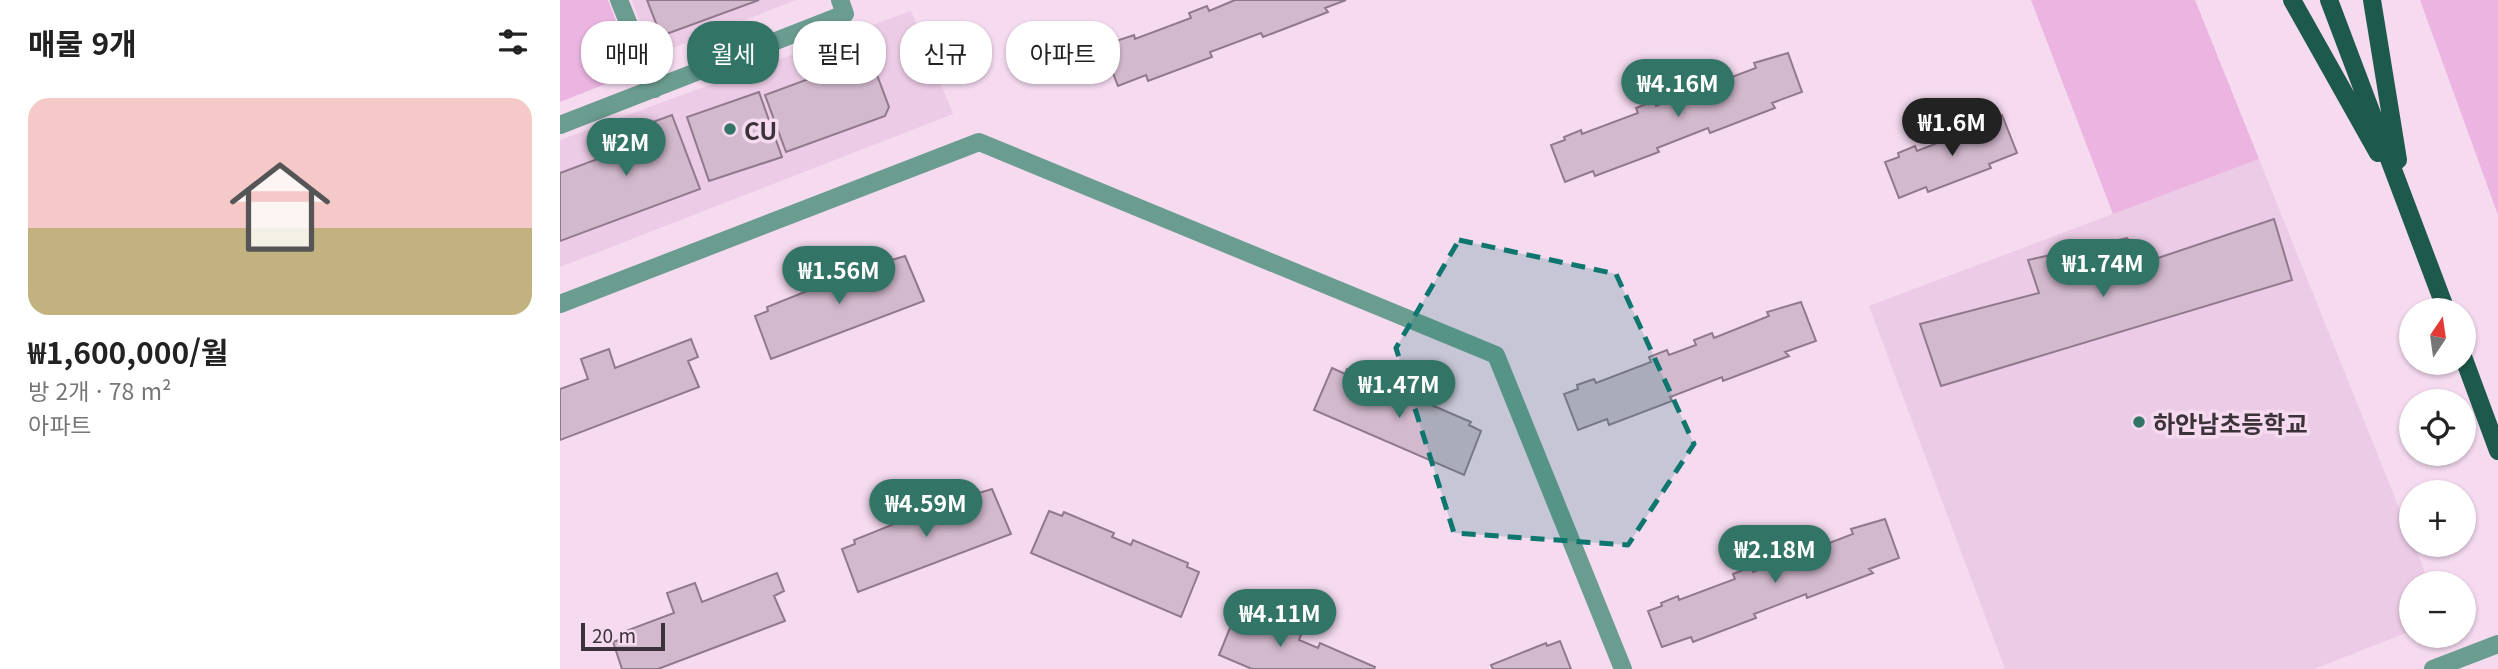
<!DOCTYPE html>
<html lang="ko">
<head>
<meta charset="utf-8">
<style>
	:root { --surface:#fff; --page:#f2f2f2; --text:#222; --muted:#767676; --accent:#327465 }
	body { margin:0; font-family:Georgia,"Noto Sans KR",serif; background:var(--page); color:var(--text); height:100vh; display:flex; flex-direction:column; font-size:26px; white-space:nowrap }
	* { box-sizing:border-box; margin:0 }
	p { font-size:23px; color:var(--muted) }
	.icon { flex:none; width:38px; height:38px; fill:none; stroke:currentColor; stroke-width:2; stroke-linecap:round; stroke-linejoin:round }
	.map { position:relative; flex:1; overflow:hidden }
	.drawer { display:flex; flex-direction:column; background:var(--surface); width:560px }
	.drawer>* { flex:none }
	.banner { position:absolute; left:21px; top:21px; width:665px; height:63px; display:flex; gap:14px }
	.needle { width:46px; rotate:13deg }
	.buttons { position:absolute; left:1839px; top:298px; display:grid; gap:14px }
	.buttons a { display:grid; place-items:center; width:77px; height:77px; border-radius:50%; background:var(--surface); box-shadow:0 2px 5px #0004; font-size:35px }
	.scale { position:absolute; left:21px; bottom:18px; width:84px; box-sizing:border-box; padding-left:7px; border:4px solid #3c323a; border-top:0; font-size:19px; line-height:24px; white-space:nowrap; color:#3c323a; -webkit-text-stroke:5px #f5daf0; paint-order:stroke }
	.price { position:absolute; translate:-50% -60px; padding:0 16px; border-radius:24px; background:var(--accent); color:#fff; font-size:23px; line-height:46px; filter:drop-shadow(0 2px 4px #0008) }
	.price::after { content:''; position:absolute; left:50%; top:42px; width:21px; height:16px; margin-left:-10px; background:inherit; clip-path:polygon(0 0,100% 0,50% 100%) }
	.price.selected { background:#222; color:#fff }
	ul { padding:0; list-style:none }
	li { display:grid; align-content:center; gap:14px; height:371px; padding:0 28px }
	li span { display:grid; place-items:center; height:217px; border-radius:21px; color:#555 }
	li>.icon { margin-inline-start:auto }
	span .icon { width:126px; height:126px; fill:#fffc; stroke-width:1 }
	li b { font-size:30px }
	h2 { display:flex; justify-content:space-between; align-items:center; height:84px; padding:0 28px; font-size:30px }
	.tag { padding:0 24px; border-radius:28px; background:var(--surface); box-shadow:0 2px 5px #0004; font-size:24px; line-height:63px }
	.tag.selected { background:var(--accent); color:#fff }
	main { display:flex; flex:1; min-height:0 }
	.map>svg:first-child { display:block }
</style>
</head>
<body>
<main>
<section class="drawer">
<h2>매물 9개<svg class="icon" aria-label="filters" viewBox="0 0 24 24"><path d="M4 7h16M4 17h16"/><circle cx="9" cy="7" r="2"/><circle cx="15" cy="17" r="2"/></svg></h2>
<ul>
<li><span style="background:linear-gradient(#f6c9c9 60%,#c2b280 0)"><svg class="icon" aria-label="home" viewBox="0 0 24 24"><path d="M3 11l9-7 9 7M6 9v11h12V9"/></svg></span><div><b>₩1,600,000/월</b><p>방 2개 · 78 m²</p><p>아파트</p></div></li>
</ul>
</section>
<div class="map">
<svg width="1938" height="669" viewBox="0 0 1938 669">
	<rect width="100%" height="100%" fill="#f5daf0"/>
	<!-- built -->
	<path fill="#ebcbe5" d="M 72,0 L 236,0 L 105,51 L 88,46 Z
		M 351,11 L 393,114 L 0,267 L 0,140 Z
		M 1699,159 L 1851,538 L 1852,544 L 1854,544 L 1869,583 L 1852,583 L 1851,631 L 1754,669 L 1445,669 L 1309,306 Z"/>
	<!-- green -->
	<path fill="#ebb4e1" d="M 0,0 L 48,0 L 71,60 L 68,75 L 0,102 Z
		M 1471,0 L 1635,0 L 1699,159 L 1553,214 Z
		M 1860,0 L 1938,0 L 1938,215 Z"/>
	<!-- building -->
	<path fill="#d3b9ce" stroke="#91798d" stroke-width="2" d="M 87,0 L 199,0 L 101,36 Z
		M 786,0 L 765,8 L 768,12 L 703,37 L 701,33 L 650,52 L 652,57 L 588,81 L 586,75 L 558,86 L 544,50 L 558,45 L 556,41 L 574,35 L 575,39 L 631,18 L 629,13 L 647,6 L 649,11 L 675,0 Z
		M 301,32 L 329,107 L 325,116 L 226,152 L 205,95 L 273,70 L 264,45 Z
		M 1228,53 L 1242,92 L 1212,103 L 1215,108 L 1150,133 L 1148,128 L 1097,148 L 1099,152 L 1035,176 L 1033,171 L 1005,182 L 991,145 L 1005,140 L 1004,137 L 1021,130 L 1022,134 L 1078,113 L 1076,108 L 1094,101 L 1096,106 L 1122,96 L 1121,92 L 1139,85 L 1140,89 L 1196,68 L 1194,63 Z
		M 199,92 L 222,157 L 149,181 L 127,117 Z
		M 112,115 L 140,189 L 0,241 L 0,173 L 43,157 L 38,142 Z
		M 1442,115 L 1457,153 L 1429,164 L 1431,168 L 1368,192 L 1366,187 L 1339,198 L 1325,162 L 1339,157 L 1338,153 L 1355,146 L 1357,151 L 1411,130 L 1409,125 L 1428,118 L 1429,120 Z
		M 1714,219 L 1732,280 L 1381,386 L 1360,324 L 1479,293 L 1468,260 L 1567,238 L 1589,261 Z
		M 345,256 L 364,301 L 211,359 L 195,316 L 208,311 L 207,307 L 257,287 L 259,291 L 278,283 L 276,279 L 331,257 L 332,260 Z
		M 1241,302 L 1256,341 L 1225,352 L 1229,356 L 1163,381 L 1162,377 L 1110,397 L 1112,401 L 1049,425 L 1047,419 L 1018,430 L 1004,394 L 1018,389 L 1017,385 L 1034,379 L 1036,383 L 1091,362 L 1089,357 L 1107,350 L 1109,355 L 1136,345 L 1134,340 L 1152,333 L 1154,338 L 1209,316 L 1207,312 Z
		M 131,339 L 138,357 L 128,361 L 139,387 L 0,440 L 0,389 L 28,379 L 21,359 L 49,349 L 55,368 Z
		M 772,368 L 785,374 L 787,369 L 837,391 L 835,394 L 854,403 L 855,398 L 911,422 L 909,425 L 921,431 L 904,475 L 754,410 Z
		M 432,489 L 451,534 L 298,592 L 282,549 L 295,544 L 294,540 L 344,520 L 345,524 L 365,517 L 363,512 L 418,490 L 419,493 Z
		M 489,511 L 502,516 L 504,512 L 554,533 L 552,537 L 571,545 L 573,540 L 628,563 L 627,567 L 639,572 L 621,617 L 471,553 Z
		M 1325,519 L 1339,558 L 1309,569 L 1313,573 L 1247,598 L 1246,594 L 1194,614 L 1196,618 L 1133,642 L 1131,637 L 1102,647 L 1088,611 L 1102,606 L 1101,603 L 1118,596 L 1119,600 L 1175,579 L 1173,574 L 1191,567 L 1193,572 L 1220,562 L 1218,557 L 1236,550 L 1238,555 L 1293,534 L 1291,529 Z
		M 217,573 L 224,591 L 214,596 L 225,621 L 98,669 L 62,669 L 53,642 L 65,638 L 63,632 L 114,613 L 107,593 L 135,583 L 142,602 Z
		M 676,613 L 689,619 L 692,614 L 741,635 L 739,640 L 758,648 L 760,643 L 815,667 L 814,669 L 692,669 L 659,655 Z
		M 1000,641 L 1011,669 L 933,669 L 931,665 L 986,643 L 987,646 Z"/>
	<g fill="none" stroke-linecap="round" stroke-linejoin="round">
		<!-- minor -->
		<path stroke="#6a9c8f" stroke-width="18" d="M 59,0 L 95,89
			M 0,125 L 285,14 L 280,0
			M 0,304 L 419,142 L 936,355 L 1063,669
			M 1873,669 L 1938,644"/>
		<!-- major -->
		<path stroke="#1d594c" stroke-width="18" d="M 1732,0 L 1818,153
			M 1769,0 L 1886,310
			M 1812,0 L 1838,160
			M 1904,359 L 1938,451"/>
	</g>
	<!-- marked area -->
	<path fill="#0f766e" fill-opacity="0.2" stroke="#0f766e" stroke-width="5" stroke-dasharray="14 9" stroke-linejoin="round" d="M 899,240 L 1056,274 L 1134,444 L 1068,545 L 894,533 L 836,348 Z"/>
	<!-- markers -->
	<g fill="#327465" stroke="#f5daf0" stroke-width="2.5">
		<circle cx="170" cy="129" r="7"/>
		<circle cx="1579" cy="422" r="7"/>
	</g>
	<g text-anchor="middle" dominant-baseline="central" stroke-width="7" stroke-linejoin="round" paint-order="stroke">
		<!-- poi labels -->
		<g font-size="24" font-weight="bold" fill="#3c323a" stroke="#f5daf0" text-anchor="start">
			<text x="184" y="129">CU</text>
			<text x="1593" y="422">하안남초등학교</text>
		</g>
	</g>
</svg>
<div class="buttons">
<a><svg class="needle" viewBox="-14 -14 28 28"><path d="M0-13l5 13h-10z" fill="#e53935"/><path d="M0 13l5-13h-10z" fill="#767676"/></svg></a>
<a><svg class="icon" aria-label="locate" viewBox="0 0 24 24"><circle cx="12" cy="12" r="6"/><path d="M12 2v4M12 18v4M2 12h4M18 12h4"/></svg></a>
<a>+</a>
<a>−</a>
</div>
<div class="scale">20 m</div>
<b class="price" style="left:1118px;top:119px">₩4.16M</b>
<b class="price selected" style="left:1392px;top:158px">₩1.6M</b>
<b class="price" style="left:66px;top:178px">₩2M</b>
<b class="price" style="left:1543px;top:299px">₩1.74M</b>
<b class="price" style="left:279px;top:306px">₩1.56M</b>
<b class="price" style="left:839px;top:420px">₩1.47M</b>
<b class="price" style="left:366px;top:539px">₩4.59M</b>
<b class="price" style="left:1215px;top:585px">₩2.18M</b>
<b class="price" style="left:720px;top:649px">₩4.11M</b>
<div class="banner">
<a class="tag">매매</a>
<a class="tag selected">월세</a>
<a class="tag">필터</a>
<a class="tag">신규</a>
<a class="tag">아파트</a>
</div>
</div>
</main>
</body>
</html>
